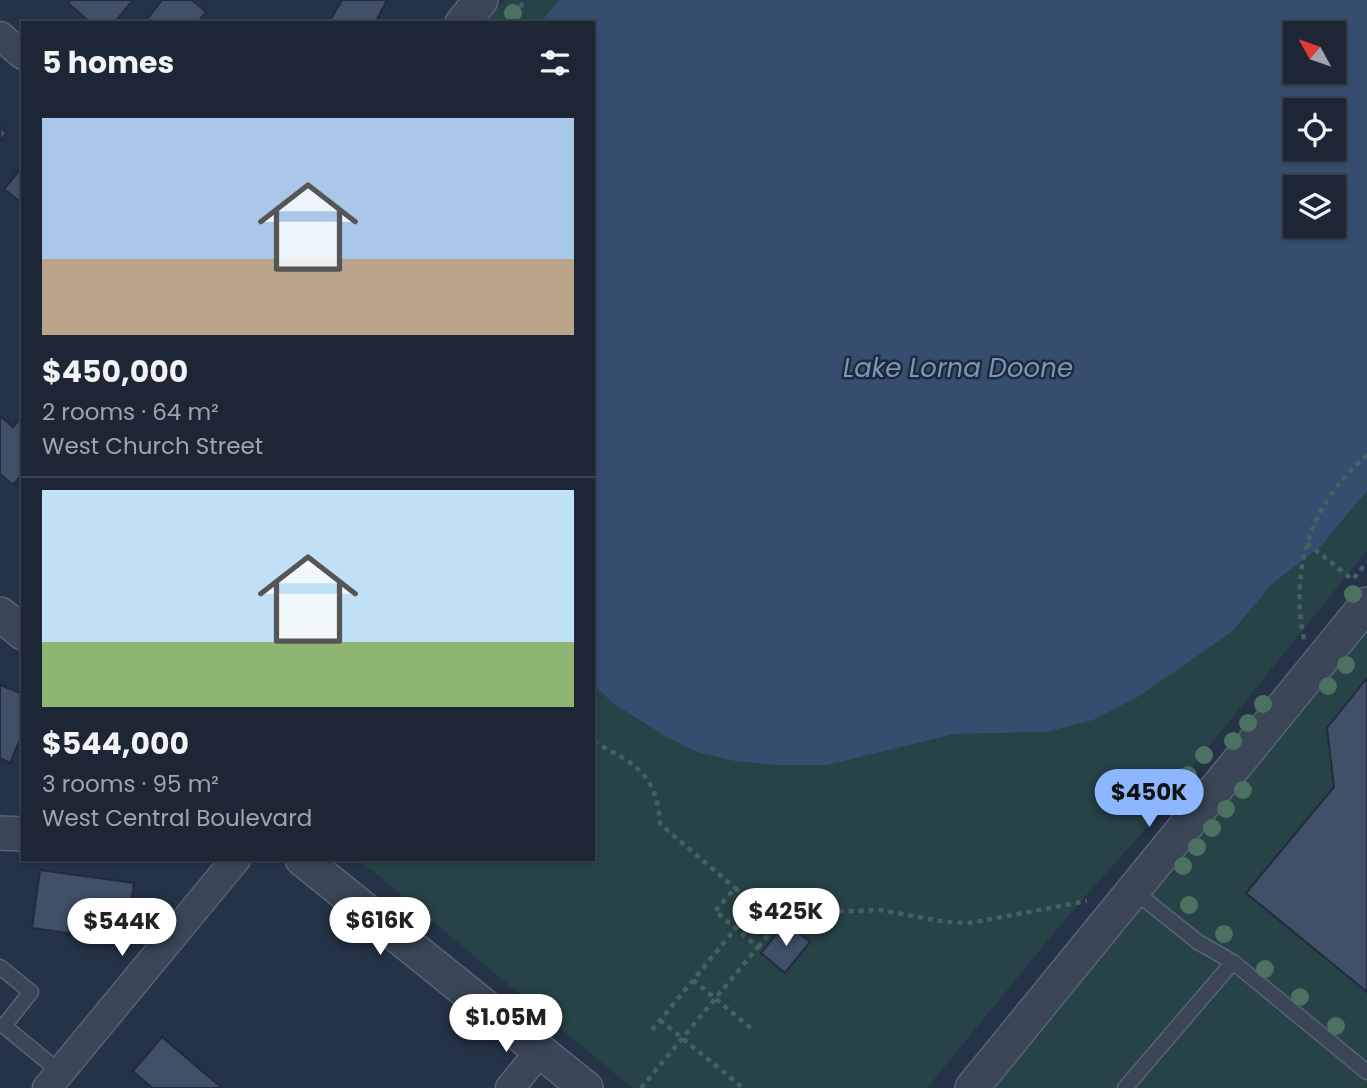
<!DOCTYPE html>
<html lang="en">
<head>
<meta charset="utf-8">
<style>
	:root { --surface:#1c2634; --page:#252e3c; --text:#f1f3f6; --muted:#a0a5ac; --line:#3a434f; --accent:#8cb7ff }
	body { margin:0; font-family:Poppins,sans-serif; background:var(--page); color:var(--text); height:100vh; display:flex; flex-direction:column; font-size:26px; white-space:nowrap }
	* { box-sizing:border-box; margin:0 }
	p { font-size:23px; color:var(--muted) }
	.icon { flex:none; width:38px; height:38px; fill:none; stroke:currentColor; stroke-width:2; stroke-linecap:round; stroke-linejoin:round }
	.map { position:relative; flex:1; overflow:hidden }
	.sheet { position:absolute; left:21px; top:21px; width:574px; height:840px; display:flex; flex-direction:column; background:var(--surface); border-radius:0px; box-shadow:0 2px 5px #0004,0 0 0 2px var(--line) }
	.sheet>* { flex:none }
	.needle { width:46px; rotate:310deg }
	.controls { position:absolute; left:1283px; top:21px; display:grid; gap:14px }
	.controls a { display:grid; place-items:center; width:63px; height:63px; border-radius:0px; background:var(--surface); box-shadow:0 2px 5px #0004,0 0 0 2px var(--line); font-size:35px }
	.price { position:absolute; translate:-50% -60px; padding:0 16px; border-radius:24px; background:#fff; color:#222; font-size:23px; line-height:46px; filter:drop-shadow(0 2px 4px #0008) }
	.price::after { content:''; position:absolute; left:50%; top:42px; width:21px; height:16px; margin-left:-10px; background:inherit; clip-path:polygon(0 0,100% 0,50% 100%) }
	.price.active { background:var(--accent); color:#111 }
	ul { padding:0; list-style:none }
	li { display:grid; align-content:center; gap:14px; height:371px; padding:0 21px }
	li+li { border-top:2px solid var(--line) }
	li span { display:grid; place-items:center; height:217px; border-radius:0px; color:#555 }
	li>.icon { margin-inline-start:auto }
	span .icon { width:126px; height:126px; fill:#fffc; stroke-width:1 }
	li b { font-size:30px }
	h2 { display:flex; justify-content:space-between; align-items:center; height:84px; padding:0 21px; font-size:30px }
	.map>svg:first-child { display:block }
</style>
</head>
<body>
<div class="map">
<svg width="1367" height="1088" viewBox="0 0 1367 1088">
	<rect width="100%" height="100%" fill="#253346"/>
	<!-- green -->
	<path fill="#274347" d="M 504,0 L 559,0 L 540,23 L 485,23 Z
		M 1367,491 L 1367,550 L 1187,774 L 1182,788 L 1067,917 L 927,1088 L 632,1088 L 358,859 L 593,859 L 593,684 L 613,703 L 828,765 L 954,734 L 1046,732 L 1233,631 L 1272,584 L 1321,546 Z
		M 1367,620 L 1367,1088 L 990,1088 Z"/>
	<!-- water -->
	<path fill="#374d6f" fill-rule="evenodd" d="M 559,0 L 1367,0 L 1367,491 L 1321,546 L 1272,584 L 1233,631 L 1139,696 L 1093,720 L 1046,732 L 954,734 L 828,765 L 777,765 L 735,761 L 697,752 L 665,736 L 613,703 L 593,684 L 593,23 L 540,23 ZM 1295,33 L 1334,33 L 1334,72 L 1295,72 ZM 1295,110 L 1334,110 L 1334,149 L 1295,149 ZM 1295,187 L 1334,187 L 1334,226 L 1295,226 Z"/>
	<!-- building -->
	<path fill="#415067" stroke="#202c3d" stroke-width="2" d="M 70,0 L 133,0 L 114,23 L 91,23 L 68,3 Z
		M 162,0 L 192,0 L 206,12 L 197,23 L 144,23 Z
		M 342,0 L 387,0 L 375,23 L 338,23 L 331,19 Z
		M 0,127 L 7,133 L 0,141 Z
		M 23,166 L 23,204 L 4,189 Z
		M 0,416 L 13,427 L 21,418 L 23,419 L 23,473 L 13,485 L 0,474 Z
		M 1367,678 L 1367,992 L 1246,893 L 1334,787 L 1327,728 Z
		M 0,685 L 23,694 L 23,733 L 10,763 L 0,758 Z
		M 40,870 L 134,883 L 126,941 L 32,928 Z
		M 786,922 L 810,942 L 785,973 L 761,953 Z
		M 162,1037 L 222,1088 L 152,1088 L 133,1071 Z"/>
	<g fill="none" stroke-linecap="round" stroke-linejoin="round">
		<!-- service casing -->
		<g stroke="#586373" stroke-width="17">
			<path id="service" d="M 1233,962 L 1367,1072
				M 0,967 L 31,992 L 4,1026 L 60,1072
				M 1125,1088 L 1233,962 L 1198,942 L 1133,890"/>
		</g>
		<!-- minor casing -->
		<g stroke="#586373" stroke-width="31">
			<path id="minor" d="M 0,36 L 23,55
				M 47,1088 L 236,859
				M 510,1088 L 540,1051"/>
		</g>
		<!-- tertiary casing -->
		<g stroke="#586373" stroke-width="36">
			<path id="tertiary" d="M 462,23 L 481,0
				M 0,614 L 23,633
				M 0,833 L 23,834
				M 302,859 L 586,1088
				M 972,1088 L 1367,604"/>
		</g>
		<!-- path -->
		<path stroke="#466063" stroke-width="4.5" stroke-dasharray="5 5" stroke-linecap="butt" d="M 508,23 L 525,0
			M 1307,543 L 1353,580
			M 1354,578 L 1367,562
			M 1304,639 C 1289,569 1312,501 1367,455
			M 593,742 C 635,763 657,774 660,824 L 735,888
			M 758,947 L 784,917 L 785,910
			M 693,980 L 752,1029
			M 660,1020 L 743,1088
			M 652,1030 L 736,928
			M 641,1088 L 758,947 L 715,911 L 735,888 L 754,903 L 767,909 L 822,912 L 880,910 L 946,922 L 970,923 L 1087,901"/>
		<!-- service -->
		<use href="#service" stroke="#3a4555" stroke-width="14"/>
		<!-- minor -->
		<use href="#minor" stroke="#3a4555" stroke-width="28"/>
		<!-- tertiary -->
		<use href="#tertiary" stroke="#3a4555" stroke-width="33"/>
	</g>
	<!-- trees -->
	<g fill="#4c7062">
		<circle cx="513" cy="13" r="9"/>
		<circle cx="1353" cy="594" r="9"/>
		<circle cx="1346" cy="665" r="9"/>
		<circle cx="1328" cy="686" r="9"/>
		<circle cx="1263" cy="704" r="9"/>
		<circle cx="1248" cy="723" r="9"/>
		<circle cx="1233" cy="741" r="9"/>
		<circle cx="1204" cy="755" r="9"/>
		<circle cx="1188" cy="775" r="9"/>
		<circle cx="1243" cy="790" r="9"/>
		<circle cx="1226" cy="809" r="9"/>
		<circle cx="1212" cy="828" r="9"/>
		<circle cx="1197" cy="847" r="9"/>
		<circle cx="1183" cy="866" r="9"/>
		<circle cx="1189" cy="905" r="9"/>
		<circle cx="1224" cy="934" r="9"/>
		<circle cx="1265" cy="969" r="9"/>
		<circle cx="1300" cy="997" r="9"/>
		<circle cx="1336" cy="1026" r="9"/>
	</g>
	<g text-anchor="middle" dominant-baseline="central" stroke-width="5" stroke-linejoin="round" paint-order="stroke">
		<!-- water labels -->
		<g font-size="26" font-style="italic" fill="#7c95b9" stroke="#1e2a3b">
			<text x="958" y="368">Lake Lorna Doone</text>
		</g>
	</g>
</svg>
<div class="controls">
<a><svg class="needle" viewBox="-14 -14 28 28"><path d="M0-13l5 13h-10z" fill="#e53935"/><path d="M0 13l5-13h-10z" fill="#a0a5ac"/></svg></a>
<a><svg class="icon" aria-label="locate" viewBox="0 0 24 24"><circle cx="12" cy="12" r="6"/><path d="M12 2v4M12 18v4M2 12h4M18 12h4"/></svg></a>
<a><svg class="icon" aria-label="layers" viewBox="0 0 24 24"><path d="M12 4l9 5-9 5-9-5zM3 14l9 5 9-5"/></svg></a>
</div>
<b class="price active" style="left:1149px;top:829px">$450K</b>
<b class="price" style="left:786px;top:948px">$425K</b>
<b class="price" style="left:380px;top:957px">$616K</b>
<b class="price" style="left:122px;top:958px">$544K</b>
<b class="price" style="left:506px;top:1054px">$1.05M</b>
<section class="sheet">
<h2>5 homes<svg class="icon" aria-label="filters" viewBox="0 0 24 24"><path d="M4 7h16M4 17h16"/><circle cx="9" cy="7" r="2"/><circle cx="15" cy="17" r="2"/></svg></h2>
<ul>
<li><span style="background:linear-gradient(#a9c7e8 65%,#b9a48a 0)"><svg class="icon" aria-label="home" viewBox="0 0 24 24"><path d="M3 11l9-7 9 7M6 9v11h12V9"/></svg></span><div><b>$450,000</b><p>2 rooms · 64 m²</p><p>West Church Street</p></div></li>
<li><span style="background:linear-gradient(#bfe0f5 70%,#8fb573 0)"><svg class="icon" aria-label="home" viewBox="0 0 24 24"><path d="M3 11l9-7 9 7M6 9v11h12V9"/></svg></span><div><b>$544,000</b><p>3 rooms · 95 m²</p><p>West Central Boulevard</p></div></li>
</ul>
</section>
</div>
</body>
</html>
